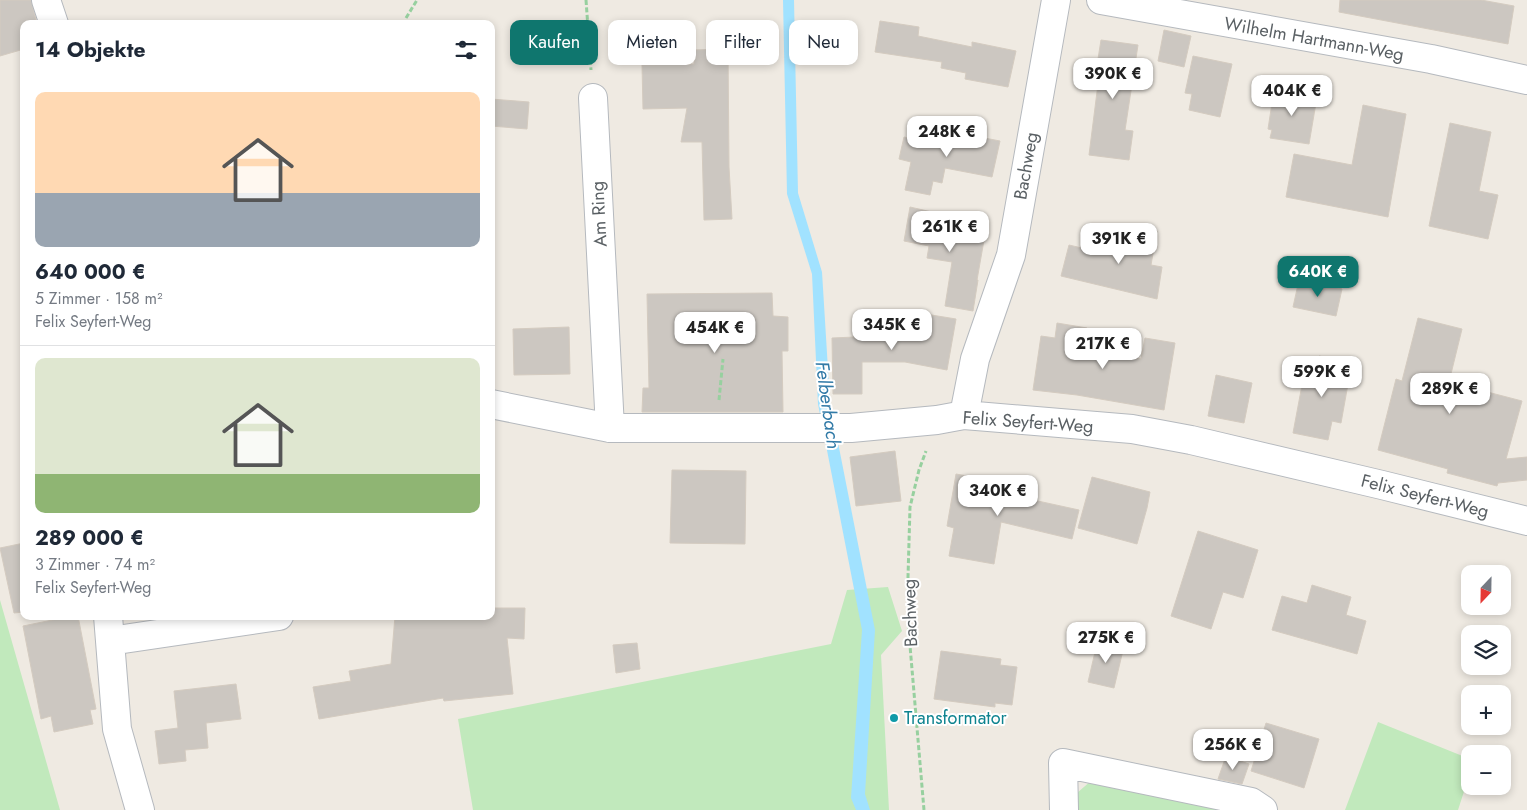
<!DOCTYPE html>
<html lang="de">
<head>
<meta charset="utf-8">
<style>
	:root { --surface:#fff; --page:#f2f2f3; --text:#1f2937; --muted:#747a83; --line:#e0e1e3; --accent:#0f766e }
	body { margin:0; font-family:Jost,sans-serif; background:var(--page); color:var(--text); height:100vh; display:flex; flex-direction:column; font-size:19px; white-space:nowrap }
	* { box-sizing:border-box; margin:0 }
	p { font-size:16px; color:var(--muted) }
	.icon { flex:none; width:28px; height:28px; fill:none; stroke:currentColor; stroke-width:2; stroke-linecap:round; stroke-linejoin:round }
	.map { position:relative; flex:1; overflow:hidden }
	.side { position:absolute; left:20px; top:20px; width:475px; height:600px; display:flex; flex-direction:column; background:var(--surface); border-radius:10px; box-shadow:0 2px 8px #0003 }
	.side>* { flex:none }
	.banner { position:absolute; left:510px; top:20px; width:475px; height:45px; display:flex; gap:10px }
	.needle { width:32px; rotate:202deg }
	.fabs { position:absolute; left:1461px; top:565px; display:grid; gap:10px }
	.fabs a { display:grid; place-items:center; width:50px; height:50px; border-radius:10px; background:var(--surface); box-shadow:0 2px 8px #0003; font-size:25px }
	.price { position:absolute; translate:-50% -42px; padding:0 11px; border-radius:10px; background:#fff; color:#222; font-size:16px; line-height:32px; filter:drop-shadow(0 1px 2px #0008) }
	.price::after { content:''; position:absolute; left:50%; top:30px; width:15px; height:11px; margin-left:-8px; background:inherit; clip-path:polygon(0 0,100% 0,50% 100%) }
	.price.on { background:var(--accent); color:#fff }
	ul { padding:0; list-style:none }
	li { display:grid; align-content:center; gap:10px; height:265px; padding:0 15px }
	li+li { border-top:1px solid var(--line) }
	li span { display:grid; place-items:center; height:155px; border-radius:10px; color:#555 }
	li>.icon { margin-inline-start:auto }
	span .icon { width:90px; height:90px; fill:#fffc; stroke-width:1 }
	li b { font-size:21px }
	h2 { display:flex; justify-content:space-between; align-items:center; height:60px; padding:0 15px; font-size:21px }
	.chip { padding:0 18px; border-radius:10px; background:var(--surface); box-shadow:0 2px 8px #0003; font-size:18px; line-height:45px }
	.chip.on { background:var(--accent); color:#fff }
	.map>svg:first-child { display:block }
</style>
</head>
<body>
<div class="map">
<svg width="1527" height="810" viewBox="0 0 1527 810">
	<rect width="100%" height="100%" fill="#efeae2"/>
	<!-- green -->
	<path fill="#c1e9bc" d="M 888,587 L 902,631 L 881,655 L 889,810 L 473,810 L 458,719 L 831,644 L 847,590 Z
		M 0,600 L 60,810 L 0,810 Z
		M 1378,722 L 1470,759 L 1470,773 L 1458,810 L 1345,810 Z
		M 1099,774 L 1229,810 L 1071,810 L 1070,799 Z"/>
	<!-- water -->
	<path fill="#a1e2ff" d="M 783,0 L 794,0 L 798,193 L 822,272 L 830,402 L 875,630 L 865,794 L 870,810 L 856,810 L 851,798 L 862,630 L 818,404 L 812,274 L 787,194 Z"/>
	<!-- building -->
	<path fill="#ccc7c1" stroke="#d4cbc0" d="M 0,0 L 31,0 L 37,24 L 24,24 L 24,49 L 0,56 Z
		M 1340,0 L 1481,0 L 1514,6 L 1508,44 L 1339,12 Z
		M 880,21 L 919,27 L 918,36 L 972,47 L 972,42 L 1016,51 L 1008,87 L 965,79 L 966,73 L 941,68 L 942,62 L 875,52 Z
		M 1164,30 L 1191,36 L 1184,67 L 1158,61 Z
		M 1101,40 L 1138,45 L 1125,130 L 1133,131 L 1129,160 L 1089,155 L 1098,84 L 1094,84 Z
		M 728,49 L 729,167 L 732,219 L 704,220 L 702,142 L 681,142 L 687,108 L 643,109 L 642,65 L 694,64 L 694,50 Z
		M 1193,56 L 1232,64 L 1220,117 L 1189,110 L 1192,94 L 1185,93 Z
		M 1274,90 L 1317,97 L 1309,144 L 1270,138 L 1272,130 L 1268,129 Z
		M 491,99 L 529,102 L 527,129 L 491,126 Z
		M 1363,105 L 1406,114 L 1388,217 L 1286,197 L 1294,154 L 1352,165 Z
		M 1450,123 L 1491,132 L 1479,191 L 1498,195 L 1488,239 L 1429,226 Z
		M 932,128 L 1000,141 L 992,177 L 945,168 L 942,183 L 933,181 L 930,195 L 905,190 L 911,162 L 899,159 L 904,137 L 930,142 Z
		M 910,207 L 936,213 L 934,219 L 986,229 L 977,280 L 978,280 L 973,311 L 945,306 L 952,262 L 927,258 L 929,246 L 904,241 Z
		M 1126,225 L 1157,231 L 1151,265 L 1162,267 L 1157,299 L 1061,276 L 1069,245 L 1120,257 Z
		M 1299,280 L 1342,289 L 1336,316 L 1293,307 Z
		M 772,293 L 773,316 L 788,317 L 788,351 L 782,351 L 783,412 L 642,412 L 643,388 L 649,388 L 647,294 Z
		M 913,312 L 956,319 L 947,370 L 905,362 L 862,362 L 862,394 L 833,394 L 832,338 L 855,337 L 909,338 Z
		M 1418,318 L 1462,329 L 1449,382 L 1522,401 L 1506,459 L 1527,457 L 1527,480 L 1498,483 L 1497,486 L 1447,473 L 1448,469 L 1378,450 L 1396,379 L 1402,381 Z
		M 1057,323 L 1087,328 L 1084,349 L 1141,359 L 1145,338 L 1175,343 L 1164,410 L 1077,395 L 1033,390 L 1041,336 L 1055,338 Z
		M 569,327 L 570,374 L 514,375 L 513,329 Z
		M 1319,356 L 1346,361 L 1344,372 L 1350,373 L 1341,423 L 1332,421 L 1328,440 L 1293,433 L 1305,369 L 1316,371 Z
		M 1216,375 L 1252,383 L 1244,423 L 1208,416 Z
		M 895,451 L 901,501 L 856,506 L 850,457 Z
		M 672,470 L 746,471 L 745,544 L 670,543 Z
		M 956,474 L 1008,483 L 1006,494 L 1079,510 L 1072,539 L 1001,522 L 994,564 L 949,556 L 954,528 L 947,526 Z
		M 1092,477 L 1150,492 L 1147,508 L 1137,544 L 1078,528 Z
		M 1198,531 L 1258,550 L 1243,598 L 1223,592 L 1211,629 L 1171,616 Z
		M 24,543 L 24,612 L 14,613 L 0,548 Z
		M 1312,585 L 1351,597 L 1346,615 L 1366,621 L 1357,654 L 1272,630 L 1282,596 L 1307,603 Z
		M 491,608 L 525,608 L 524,639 L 507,638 L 513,694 L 444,701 L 443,698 L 319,719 L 313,687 L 351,681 L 349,671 L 391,664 L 395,616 L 491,616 Z
		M 72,616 L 78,616 L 96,709 L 90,710 L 93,724 L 54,732 L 51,716 L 41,719 L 23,626 Z
		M 1098,639 L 1124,646 L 1114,688 L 1088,682 Z
		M 637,643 L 640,669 L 616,673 L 613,645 Z
		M 941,651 L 1001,659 L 1000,665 L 1017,667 L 1012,705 L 995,703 L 995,707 L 934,699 Z
		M 236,684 L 241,719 L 206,723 L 208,748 L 185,750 L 186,761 L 159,764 L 155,731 L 178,728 L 174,691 Z
		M 1266,723 L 1319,739 L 1304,788 L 1251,771 Z
		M 1226,756 L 1249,764 L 1242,784 L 1218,779 Z"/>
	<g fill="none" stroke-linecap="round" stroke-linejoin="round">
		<!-- minor casing -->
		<g stroke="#b5b9be" stroke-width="30">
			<path id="minor" d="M 46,0 L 54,24
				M 1101,0 L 1431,59 L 1527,80
				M 593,98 L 610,428
				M 491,404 L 610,428 L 851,428 L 937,420 L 964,415 L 1132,429 L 1191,440 L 1382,485 L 1527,521
				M 964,415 L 975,359 L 1011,255 L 1056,0
				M 108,616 L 117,729 L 140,810
				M 110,641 L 279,616
				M 1064,810 L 1063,763 L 1251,802 L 1263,810"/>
		</g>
		<!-- path -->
		<path stroke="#97d09f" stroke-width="3" stroke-dasharray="5 2.5" stroke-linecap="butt" d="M 586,0 L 591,70
			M 406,18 L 417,0
			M 719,400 L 723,359
			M 924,810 L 909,634 L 908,577 L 910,507 L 919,470 L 926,451"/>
		<!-- minor -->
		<use href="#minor" stroke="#fff" stroke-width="28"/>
	</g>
	<!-- markers -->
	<circle fill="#0f9aa8" stroke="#fff" stroke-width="2" cx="894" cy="718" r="5"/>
	<g text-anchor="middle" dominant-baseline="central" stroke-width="4" stroke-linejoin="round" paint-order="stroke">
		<!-- street labels -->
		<g font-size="18" fill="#5a6064" stroke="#fff">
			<text transform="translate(1314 39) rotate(10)">Wilhelm Hartmann-Weg</text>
			<text transform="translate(1026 166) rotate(-80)">Bachweg</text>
			<text transform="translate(599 214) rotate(-93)">Am Ring</text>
			<text transform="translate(1028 422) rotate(4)">Felix Seyfert-Weg</text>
			<text transform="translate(1425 496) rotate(14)">Felix Seyfert-Weg</text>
			<text transform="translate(910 613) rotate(-92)">Bachweg</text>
		</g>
		<!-- culture labels -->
		<g font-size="18" fill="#0d838f" stroke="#fff" text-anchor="start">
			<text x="904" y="718">Transformator</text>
		</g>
		<!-- water labels -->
		<g font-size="19" font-style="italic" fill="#317aa7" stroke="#fff">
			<text transform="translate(828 405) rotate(82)">Felberbach</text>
		</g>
	</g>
</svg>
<div class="fabs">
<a><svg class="needle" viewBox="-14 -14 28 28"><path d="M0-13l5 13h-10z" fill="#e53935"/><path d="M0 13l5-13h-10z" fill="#747a83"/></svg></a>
<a><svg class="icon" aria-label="layers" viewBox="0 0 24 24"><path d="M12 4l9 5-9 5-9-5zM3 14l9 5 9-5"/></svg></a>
<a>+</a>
<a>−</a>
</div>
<b class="price" style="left:1113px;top:100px">390K €</b>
<b class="price" style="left:1292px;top:117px">404K €</b>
<b class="price" style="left:947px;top:158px">248K €</b>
<b class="price" style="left:950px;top:253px">261K €</b>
<b class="price" style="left:1119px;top:265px">391K €</b>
<b class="price on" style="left:1318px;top:298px">640K €</b>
<b class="price" style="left:892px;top:351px">345K €</b>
<b class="price" style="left:715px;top:354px">454K €</b>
<b class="price" style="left:1103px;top:370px">217K €</b>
<b class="price" style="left:1322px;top:398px">599K €</b>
<b class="price" style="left:1450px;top:415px">289K €</b>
<b class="price" style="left:998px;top:517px">340K €</b>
<b class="price" style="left:1106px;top:664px">275K €</b>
<b class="price" style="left:1233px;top:771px">256K €</b>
<div class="banner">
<a class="chip on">Kaufen</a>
<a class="chip">Mieten</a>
<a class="chip">Filter</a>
<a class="chip">Neu</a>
</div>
<section class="side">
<h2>14 Objekte<svg class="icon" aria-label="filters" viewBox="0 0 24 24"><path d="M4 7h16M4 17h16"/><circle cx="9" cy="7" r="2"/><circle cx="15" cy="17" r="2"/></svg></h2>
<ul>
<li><span style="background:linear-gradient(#ffd9b3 65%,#9aa5b1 0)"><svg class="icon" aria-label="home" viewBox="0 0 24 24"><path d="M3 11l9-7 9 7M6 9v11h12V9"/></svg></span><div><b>640 000 €</b><p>5 Zimmer · 158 m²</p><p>Felix Seyfert-Weg</p></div></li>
<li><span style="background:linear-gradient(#dfe7d0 75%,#8fb573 0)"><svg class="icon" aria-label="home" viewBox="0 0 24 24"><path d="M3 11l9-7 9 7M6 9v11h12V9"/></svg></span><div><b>289 000 €</b><p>3 Zimmer · 74 m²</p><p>Felix Seyfert-Weg</p></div></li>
</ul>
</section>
</div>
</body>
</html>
